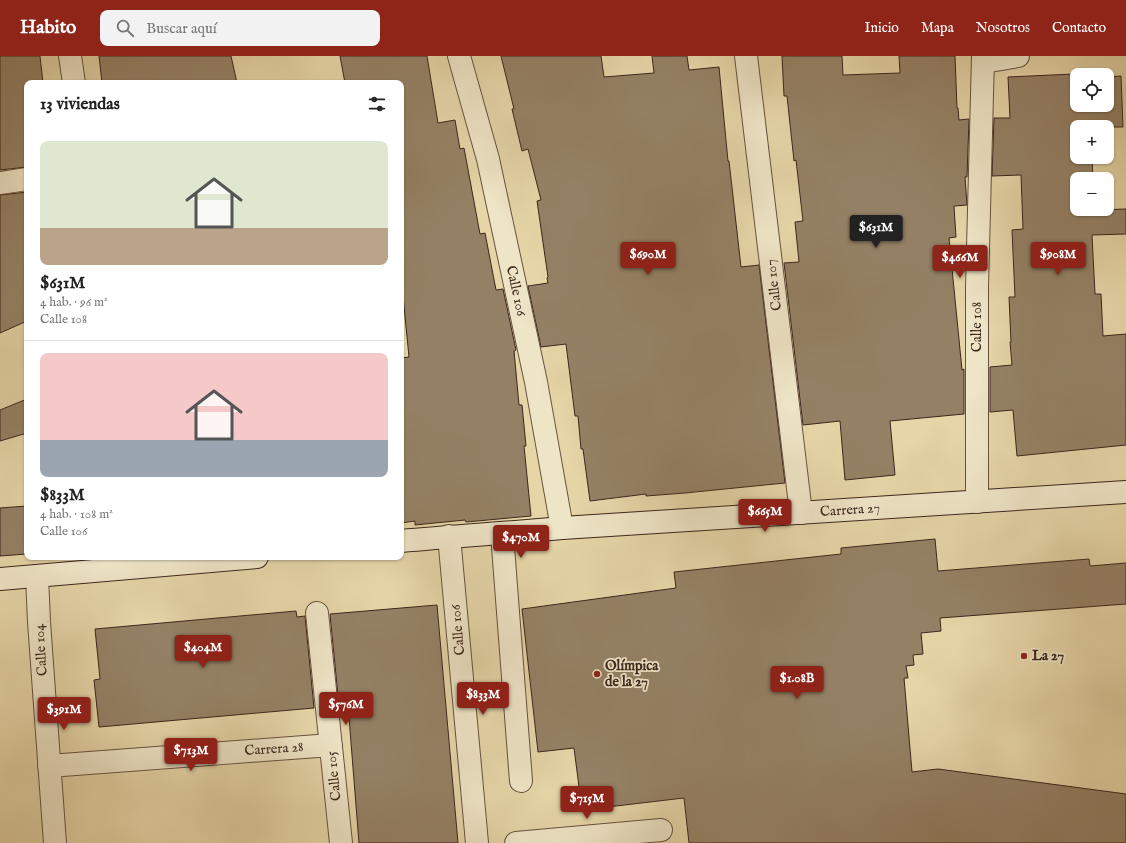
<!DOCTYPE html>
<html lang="es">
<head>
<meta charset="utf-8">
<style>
	:root { --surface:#fff; --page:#f2f2f2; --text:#222; --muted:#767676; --line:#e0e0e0; --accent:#8f2418 }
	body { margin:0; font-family:"IM FELL English",serif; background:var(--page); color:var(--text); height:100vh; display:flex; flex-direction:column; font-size:15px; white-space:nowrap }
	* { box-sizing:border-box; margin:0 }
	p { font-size:13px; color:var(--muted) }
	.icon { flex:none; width:22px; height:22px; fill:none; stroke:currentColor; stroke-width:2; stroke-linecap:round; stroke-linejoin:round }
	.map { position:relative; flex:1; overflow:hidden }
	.sheet { position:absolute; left:24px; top:24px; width:380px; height:480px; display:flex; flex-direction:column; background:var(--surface); border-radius:8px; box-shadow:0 1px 3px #0004 }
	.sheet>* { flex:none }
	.buttons { position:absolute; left:1070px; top:12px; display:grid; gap:8px }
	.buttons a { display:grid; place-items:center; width:44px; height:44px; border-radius:8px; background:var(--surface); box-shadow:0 1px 3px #0004; font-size:20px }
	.price { position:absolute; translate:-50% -34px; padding:0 9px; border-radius:4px; background:var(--accent); color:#fff; font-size:13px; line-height:26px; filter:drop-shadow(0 1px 2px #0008) }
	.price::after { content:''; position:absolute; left:50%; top:24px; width:12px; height:9px; margin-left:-6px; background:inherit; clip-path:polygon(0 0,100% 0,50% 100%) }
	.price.active { background:#222; color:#fff }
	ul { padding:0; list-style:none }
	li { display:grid; align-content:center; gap:8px; height:212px; padding:0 16px }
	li+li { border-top:1px solid var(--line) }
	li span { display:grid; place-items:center; height:124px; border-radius:8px; color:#555 }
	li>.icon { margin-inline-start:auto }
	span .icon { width:72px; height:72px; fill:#fffc; stroke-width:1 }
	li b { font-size:17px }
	h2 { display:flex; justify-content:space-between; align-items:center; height:48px; padding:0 16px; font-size:17px }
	header { display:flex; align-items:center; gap:24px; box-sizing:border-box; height:56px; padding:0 20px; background:var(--accent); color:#fff }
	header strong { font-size:19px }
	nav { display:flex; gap:22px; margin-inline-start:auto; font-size:14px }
	.search { width:280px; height:36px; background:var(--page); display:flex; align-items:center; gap:10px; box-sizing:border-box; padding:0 14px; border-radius:8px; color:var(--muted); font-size:15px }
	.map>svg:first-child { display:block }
</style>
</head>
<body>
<header>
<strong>Habito</strong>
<div class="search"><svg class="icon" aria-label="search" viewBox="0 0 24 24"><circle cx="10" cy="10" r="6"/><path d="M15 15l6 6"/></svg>Buscar aquí</div>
<nav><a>Inicio</a><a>Mapa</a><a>Nosotros</a><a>Contacto</a></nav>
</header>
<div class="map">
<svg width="1126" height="787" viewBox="0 0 1126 787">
	<rect width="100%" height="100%" fill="#e5d5a7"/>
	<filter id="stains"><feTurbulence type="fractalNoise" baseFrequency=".005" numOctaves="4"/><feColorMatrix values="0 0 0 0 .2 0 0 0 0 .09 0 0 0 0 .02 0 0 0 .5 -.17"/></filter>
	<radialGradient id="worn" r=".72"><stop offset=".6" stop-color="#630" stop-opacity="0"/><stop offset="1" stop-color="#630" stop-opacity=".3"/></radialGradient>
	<!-- building -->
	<path fill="#948165" stroke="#3c261d" d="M 0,0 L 40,0 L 43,27 L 27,27 L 27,111 L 0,114 Z
		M 99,0 L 231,0 L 237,27 L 102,27 Z
		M 340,0 L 427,0 L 438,67 L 455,64 L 460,93 L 464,92 L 480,178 L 485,177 L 496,234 L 503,233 L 516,294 L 514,295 L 519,349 L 522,349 L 526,390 L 524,390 L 531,460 L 466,466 L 465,464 L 415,469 L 415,465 L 401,467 L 401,302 L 409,301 L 401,220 L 401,27 L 345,27 Z
		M 501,0 L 601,0 L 604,21 L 654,17 L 652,0 L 687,0 L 689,14 L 719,11 L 728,105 L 729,105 L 741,211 L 759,209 L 785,427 L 685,437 L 646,440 L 646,438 L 590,445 L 583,393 L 581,393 L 578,360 L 575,360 L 566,288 L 541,291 L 528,230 L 548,227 L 547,222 L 548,221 L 537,145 L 541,144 L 528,93 L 522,95 L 512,53 L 514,53 Z
		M 782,0 L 842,0 L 843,19 L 900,17 L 899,0 L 955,0 L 957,52 L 958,52 L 959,64 L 969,63 L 967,121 L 965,121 L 967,149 L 954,150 L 956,181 L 949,182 L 962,314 L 964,313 L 964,358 L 890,365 L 895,419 L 845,424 L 840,365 L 803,369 L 784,207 L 799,206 L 795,166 L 803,165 L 796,104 L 794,105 L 787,40 L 784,40 Z
		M 1073,18 L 1074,22 L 1077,22 L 1077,49 L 1107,49 L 1107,21 L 1121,20 L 1123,71 L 1077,71 L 1077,101 L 1092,101 L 1093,123 L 1077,123 L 1077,153 L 1094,153 L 1094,154 L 1126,153 L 1126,178 L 1092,179 L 1095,238 L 1101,238 L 1103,280 L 1126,278 L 1126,389 L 1017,400 L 1013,354 L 990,356 L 990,311 L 1012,309 L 1010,286 L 1011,286 L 1009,241 L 1015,241 L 1012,174 L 1023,173 L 1021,119 L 992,120 L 994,62 L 1010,62 L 1008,21 Z
		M 27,136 L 27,265 L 0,277 L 0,139 Z
		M 27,343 L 27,377 L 0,385 L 0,354 Z
		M 27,450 L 27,498 L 0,500 L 0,452 Z
		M 935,483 L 938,515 L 1089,503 L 1090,510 L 1126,507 L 1126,548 L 940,562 L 941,575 L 921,577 L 923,598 L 913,599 L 914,609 L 906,610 L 908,622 L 904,622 L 912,716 L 938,713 L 1126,738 L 1126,787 L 689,787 L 684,742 L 582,754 L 574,692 L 538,696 L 522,553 L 676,532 L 674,516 L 841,498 L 841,492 Z
		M 437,549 L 458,787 L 359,787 L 348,649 L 339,650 L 330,558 Z
		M 296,555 L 297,561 L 305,560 L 314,652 L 99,671 L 94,624 L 100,623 L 95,573 Z"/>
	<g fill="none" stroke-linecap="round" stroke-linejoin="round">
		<!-- street casing -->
		<g stroke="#665240" stroke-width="24">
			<path id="street" d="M 70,0 L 74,27
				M 459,0 L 488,103 L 536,326 L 562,472
				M 746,0 L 801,457
				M 984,6 L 1018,0
				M 0,127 L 27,123
				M 977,446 L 977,231 L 983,0
				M 502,478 L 521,725
				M 449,480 L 477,787
				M 37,520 L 39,566 L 55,787
				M 317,557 L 341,787
				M 49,710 L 331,689
				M 516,787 L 661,774"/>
		</g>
		<!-- secondary casing -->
		<g stroke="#3c261d" stroke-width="24">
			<path id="secondary" d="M 401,485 C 455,480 508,477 562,472 L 1126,436
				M 0,523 L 257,501"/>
		</g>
		<!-- street -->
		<use href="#street" stroke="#eee4c6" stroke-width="22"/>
		<!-- secondary -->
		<use href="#secondary" stroke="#eee4c6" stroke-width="22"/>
	</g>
	<!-- markers -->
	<g fill="#8f2418" stroke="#eee4c6" stroke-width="1.5">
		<circle cx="1024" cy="600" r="4"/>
		<circle cx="597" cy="618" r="4"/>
	</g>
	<g text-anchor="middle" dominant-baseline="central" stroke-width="3.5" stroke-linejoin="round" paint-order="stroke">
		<!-- street labels -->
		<g font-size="14" fill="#3c261d" stroke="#eee4c6">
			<text transform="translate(774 229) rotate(-97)">Calle 107</text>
			<text transform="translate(516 235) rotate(78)">Calle 106</text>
			<text transform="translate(977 271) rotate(-90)">Calle 108</text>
			<text transform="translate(850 454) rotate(-4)">Carrera 27</text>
			<text transform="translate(458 574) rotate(-95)">Calle 106</text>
			<text transform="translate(41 594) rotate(-94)">Calle 104</text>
			<text transform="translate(274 693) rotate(-4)">Carrera 28</text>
			<text transform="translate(334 720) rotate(-96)">Calle 105</text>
		</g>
		<!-- poi labels -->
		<g font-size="14" font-weight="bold" fill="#3c261d" stroke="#eee4c6" text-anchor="start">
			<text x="1032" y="600">La 27</text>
			<text x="605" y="610">Olímpica<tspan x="605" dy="16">de la 27</tspan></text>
		</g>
	</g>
	<rect width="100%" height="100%" filter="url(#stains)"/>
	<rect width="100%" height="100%" fill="url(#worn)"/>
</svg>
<div class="buttons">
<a><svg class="icon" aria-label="locate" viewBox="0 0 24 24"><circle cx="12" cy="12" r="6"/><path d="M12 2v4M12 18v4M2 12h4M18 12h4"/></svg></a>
<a>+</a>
<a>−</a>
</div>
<b class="price active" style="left:876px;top:193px">$631M</b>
<b class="price" style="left:648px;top:220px">$690M</b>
<b class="price" style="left:1058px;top:220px">$908M</b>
<b class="price" style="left:960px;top:223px">$466M</b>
<b class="price" style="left:765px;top:477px">$665M</b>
<b class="price" style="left:521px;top:503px">$470M</b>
<b class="price" style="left:203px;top:613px">$404M</b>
<b class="price" style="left:797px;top:644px">$1.08B</b>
<b class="price" style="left:483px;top:660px">$833M</b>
<b class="price" style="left:346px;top:670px">$576M</b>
<b class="price" style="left:64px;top:675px">$391M</b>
<b class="price" style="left:191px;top:716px">$713M</b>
<b class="price" style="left:587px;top:764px">$715M</b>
<section class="sheet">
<h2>13 viviendas<svg class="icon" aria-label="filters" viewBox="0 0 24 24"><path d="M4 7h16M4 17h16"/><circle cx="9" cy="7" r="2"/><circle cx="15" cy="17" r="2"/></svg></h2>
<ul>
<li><span style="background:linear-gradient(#dfe7d0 70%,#b9a48a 0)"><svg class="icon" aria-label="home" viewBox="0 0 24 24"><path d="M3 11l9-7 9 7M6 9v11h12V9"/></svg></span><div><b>$631M</b><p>4 hab. · 96 m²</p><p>Calle 108</p></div></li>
<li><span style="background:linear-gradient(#f6c9c9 70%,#9aa5b1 0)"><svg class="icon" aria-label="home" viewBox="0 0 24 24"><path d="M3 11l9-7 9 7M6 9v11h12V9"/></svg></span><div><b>$833M</b><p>4 hab. · 108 m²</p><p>Calle 106</p></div></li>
</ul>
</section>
</div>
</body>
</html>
